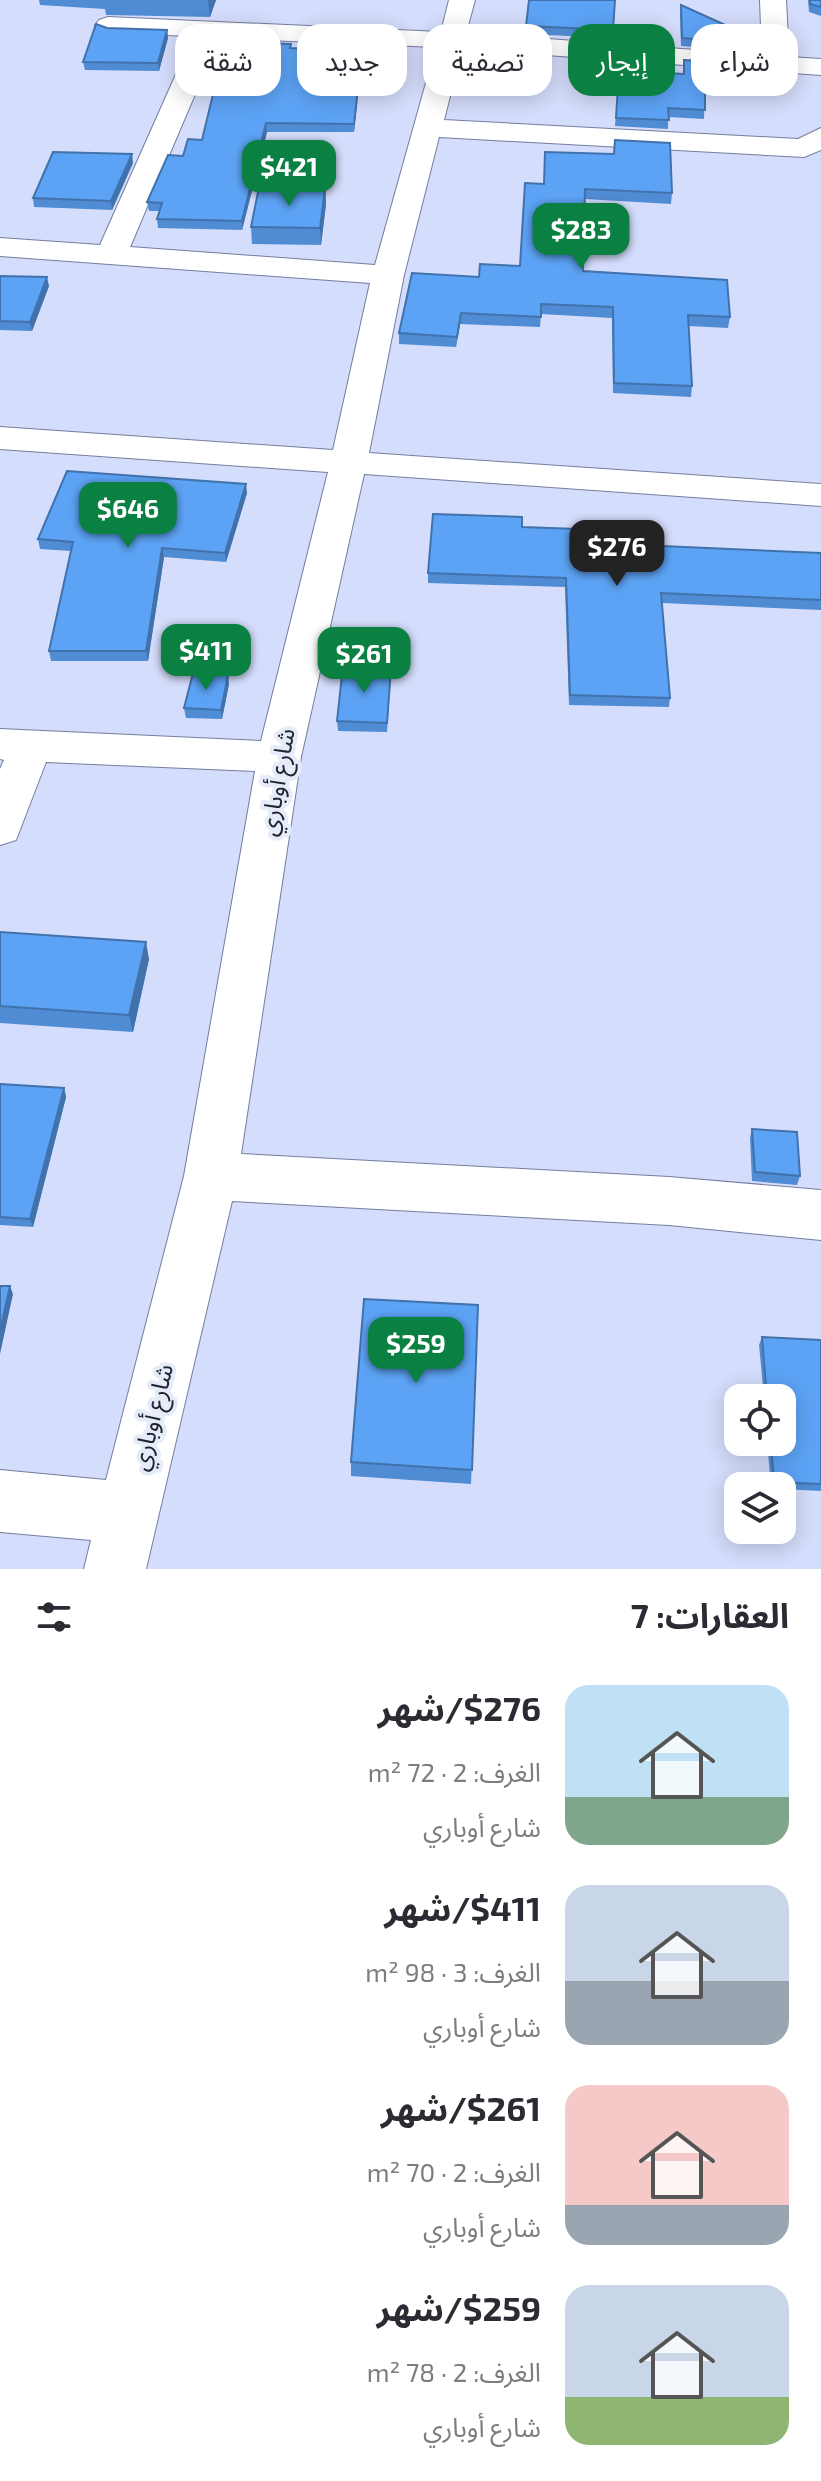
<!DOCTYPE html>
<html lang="ar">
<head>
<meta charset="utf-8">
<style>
	:root { --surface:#fff; --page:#f2f2f3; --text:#2b2b33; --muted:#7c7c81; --accent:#0b8043 }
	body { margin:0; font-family:"Exo 2","Noto Sans Arabic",sans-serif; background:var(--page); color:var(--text); direction:rtl; height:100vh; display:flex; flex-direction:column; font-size:30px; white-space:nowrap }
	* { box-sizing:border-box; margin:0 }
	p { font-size:26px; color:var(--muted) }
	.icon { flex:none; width:44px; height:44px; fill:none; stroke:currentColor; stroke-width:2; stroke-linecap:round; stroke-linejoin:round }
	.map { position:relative; height:1569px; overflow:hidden; direction:ltr }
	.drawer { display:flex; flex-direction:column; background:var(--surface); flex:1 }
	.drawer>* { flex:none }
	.banner { position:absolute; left:24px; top:24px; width:774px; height:72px; direction:rtl; display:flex; gap:16px }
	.fabs { position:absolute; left:724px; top:1384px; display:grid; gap:16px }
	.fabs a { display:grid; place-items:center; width:72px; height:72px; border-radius:16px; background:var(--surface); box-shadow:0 4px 20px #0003; font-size:40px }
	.price { position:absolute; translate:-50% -68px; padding:0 18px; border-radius:16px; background:var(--accent); color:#fff; font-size:26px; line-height:52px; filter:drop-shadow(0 2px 4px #0008) }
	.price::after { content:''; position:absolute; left:50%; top:48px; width:24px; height:18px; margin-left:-12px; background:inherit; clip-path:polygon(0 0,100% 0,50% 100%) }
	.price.on { background:#222; color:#fff }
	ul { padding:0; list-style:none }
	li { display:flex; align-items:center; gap:24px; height:200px; padding:0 32px }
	li span { display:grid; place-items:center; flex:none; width:224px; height:160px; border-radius:24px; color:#555 }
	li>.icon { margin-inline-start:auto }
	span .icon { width:96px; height:96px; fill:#fffc; stroke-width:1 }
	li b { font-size:34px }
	h2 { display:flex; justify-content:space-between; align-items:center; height:96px; padding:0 32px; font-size:34px }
	.chip { padding:0 28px; border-radius:24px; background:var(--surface); box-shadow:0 4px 20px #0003; font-size:28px; line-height:72px }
	.chip.on { background:var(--accent); color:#fff }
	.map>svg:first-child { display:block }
</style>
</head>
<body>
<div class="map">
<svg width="821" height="1569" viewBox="0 0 821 1569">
	<rect width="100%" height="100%" fill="#d5ddfc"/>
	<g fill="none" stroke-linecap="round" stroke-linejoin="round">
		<!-- minor casing -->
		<g stroke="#747da0" stroke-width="2">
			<path id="minor" d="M 449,0 L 475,0 L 466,33 L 762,55 L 760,0 L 786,0 L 789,57 L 821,59 L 821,75 L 462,49 L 444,120 L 798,139 L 821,128 L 821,150 L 804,157 L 439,137 L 404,275 L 369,453 L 821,484 L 821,506 L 364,474 L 301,757 L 241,1154 L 669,1177 L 821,1190 L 821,1240 L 669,1225 L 232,1201 L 146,1569 L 84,1569 L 91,1540 L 0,1532 L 0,1470 L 106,1480 L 184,1176 L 255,771 L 46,762 L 16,840 L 0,845 L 0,769 L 4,760 L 0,759 L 0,729 L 261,741 L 328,472 L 0,449 L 0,427 L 333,450 L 370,283 L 0,256 L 0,238 L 100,245 L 193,36 L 108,33 L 99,30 L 95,25 L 99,20 L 108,17 L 441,32 ZM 219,38 L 436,47 L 375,265 L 130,247 Z"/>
		</g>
		<!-- minor -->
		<use href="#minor" fill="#fff" fill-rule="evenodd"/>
	</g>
	<!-- wall -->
	<path fill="#508cd3" d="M 39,0 L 216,0 L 210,17 L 106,15 L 105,9 L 40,5 Z
		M 529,0 L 615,0 L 613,38 L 526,34 Z
		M 808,0 L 821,0 L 821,16 L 809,12 Z
		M 681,5 L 735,42 L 734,50 L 681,46 L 680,13 Z
		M 107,28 L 167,30 L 168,38 L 159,71 L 85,70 L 83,62 Z
		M 291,44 L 291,49 L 362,51 L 354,132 L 267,132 L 242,230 L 158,228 L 157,219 L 160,211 L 149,211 L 147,202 L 202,140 L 222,86 Z
		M 684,60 L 739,80 L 738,89 L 705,87 L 704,119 L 668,117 L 668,129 L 615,126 L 619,70 L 683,74 Z
		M 133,163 L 112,210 L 34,207 L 33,198 Z
		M 525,183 L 672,193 L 671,204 L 585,199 L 583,271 L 730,317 L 728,328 L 689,326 L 692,386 L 691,397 L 613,393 L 612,318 L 541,314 L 540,327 L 460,324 L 456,347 L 399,344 L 399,333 L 479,277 L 520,266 Z
		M 325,188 L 326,204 L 321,245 L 252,244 L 251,227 Z
		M 0,276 L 49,286 L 32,331 L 0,330 Z
		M 247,493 L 226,562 L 164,557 L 148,661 L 51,661 L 49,651 L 71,551 L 40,549 L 38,539 Z
		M 522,527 L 662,546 L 821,553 L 821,610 L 662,603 L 670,698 L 669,707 L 569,705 L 565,587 L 428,583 L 428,573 Z
		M 391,677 L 387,732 L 338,731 L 337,721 Z
		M 229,684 L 222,719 L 186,718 L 184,708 Z
		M 0,932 L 149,959 L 133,1032 L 0,1023 Z
		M 0,1084 L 64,1088 L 66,1097 L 33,1227 L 0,1225 Z
		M 752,1129 L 800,1176 L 797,1185 L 752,1181 L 750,1138 Z
		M 478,1305 L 471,1484 L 351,1476 L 351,1462 Z
		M 762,1337 L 821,1340 L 821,1491 L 782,1489 L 782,1486 L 771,1486 L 767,1442 L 782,1442 L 782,1398 L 764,1398 L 759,1345 Z"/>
	<!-- shaded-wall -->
	<path fill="#4172ac" d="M 208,0 L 216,0 L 210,17 Z
		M 167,30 L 168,38 L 159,71 L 158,63 Z
		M 362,51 L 362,60 L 354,132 L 354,124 Z
		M 266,123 L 267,132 L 242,230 L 242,221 Z
		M 132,154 L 133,163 L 112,210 L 111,201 Z
		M 325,188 L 326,204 L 321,245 L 320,228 Z
		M 47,277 L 49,286 L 32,331 L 30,322 Z
		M 461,313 L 460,324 L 456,347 L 457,337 Z
		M 246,484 L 247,493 L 226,562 L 225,553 Z
		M 162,548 L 164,557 L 148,661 L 146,651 Z
		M 228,675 L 229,684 L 222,719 L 221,710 Z
		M 146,942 L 149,959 L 133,1032 L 129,1015 Z
		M 64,1088 L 66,1097 L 33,1227 L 30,1219 Z
		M 10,1286 L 13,1294 L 0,1354 L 0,1331 Z"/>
	<!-- building -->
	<path fill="#5da3f5" stroke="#4172ac" stroke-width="2" d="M 529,0 L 615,0 L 613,30 L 526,26 Z
		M 810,0 L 821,0 L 821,7 L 810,4 Z
		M 681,5 L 734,29 L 735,42 L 682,38 Z
		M 96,24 L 107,28 L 167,30 L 158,63 L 83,62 Z
		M 235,42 L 291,44 L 290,48 L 362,51 L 354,124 L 266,123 L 242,221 L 157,219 L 162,203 L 147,202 L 168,155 L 183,156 L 188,139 L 202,140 L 215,86 L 222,86 Z
		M 684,60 L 737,63 L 739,80 L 705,79 L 705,110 L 668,108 L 669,120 L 616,118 L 619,70 L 684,74 Z
		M 615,140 L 670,143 L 672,193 L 585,189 L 583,271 L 727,280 L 730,317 L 688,315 L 692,386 L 614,383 L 613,307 L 541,304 L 541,317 L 461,313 L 457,337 L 399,333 L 412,273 L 479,277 L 480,264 L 520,266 L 525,183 L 544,184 L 545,152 L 614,154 Z
		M 53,152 L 132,154 L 111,201 L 33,198 Z
		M 259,187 L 325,188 L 320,228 L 251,227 Z
		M 0,276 L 47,277 L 30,322 L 0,321 Z
		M 67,471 L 246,484 L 225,553 L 162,548 L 146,651 L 49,651 L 73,542 L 38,539 Z
		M 433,514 L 522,517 L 522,527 L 661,532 L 662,546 L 821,553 L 821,600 L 661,593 L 670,698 L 570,695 L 566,578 L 428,573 Z
		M 343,666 L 391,668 L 387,723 L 337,721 Z
		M 193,673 L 228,675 L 221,710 L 184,708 Z
		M 0,932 L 146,942 L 129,1015 L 0,1006 Z
		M 0,1084 L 64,1088 L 30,1219 L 0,1217 Z
		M 752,1129 L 797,1132 L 800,1176 L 755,1172 Z
		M 0,1286 L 10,1286 L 0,1331 Z
		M 364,1299 L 478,1305 L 472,1470 L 351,1462 Z
		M 762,1337 L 821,1340 L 821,1484 L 774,1482 L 771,1442 L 782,1442 L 782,1398 L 767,1398 Z"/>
	<g text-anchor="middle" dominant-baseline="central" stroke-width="8" stroke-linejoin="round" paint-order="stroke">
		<!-- street labels -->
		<g font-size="24" fill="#202432" stroke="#e6ebfa">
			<text transform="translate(276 782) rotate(-80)">شارع أوباري</text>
			<text transform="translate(151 1417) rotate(-76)">شارع أوباري</text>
		</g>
	</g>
</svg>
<div class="fabs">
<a><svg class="icon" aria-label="locate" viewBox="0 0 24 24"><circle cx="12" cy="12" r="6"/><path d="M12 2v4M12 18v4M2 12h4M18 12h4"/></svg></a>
<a><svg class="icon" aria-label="layers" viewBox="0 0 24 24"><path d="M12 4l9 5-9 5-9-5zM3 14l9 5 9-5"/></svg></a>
</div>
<b class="price" style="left:289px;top:208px">$421</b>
<b class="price" style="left:581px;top:271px">$283</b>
<b class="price" style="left:128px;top:550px">$646</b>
<b class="price on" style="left:617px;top:588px">$276</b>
<b class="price" style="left:206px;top:692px">$411</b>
<b class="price" style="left:364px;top:695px">$261</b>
<b class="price" style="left:416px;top:1385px">$259</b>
<div class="banner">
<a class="chip">شراء</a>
<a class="chip on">إيجار</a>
<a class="chip">تصفية</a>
<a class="chip">جديد</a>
<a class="chip">شقة</a>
</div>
</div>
<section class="drawer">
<h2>العقارات: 7<svg class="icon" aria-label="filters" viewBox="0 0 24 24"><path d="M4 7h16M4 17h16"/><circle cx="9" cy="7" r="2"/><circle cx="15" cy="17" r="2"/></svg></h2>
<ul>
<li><span style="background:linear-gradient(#bfe0f5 70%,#7fa58c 0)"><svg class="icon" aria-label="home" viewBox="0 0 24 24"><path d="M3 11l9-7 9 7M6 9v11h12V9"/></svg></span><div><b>$276/شهر</b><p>الغرف: 2 · 72 m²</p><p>شارع أوباري</p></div></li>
<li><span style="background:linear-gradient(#c9d6e8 60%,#9aa5b1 0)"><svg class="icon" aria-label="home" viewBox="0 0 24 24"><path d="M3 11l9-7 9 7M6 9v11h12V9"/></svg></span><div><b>$411/شهر</b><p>الغرف: 3 · 98 m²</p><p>شارع أوباري</p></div></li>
<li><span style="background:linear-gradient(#f6c9c9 75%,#9aa5b1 0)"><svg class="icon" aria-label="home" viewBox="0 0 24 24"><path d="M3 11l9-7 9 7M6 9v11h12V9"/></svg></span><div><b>$261/شهر</b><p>الغرف: 2 · 70 m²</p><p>شارع أوباري</p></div></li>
<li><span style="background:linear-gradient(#c9d6e8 70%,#8fb573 0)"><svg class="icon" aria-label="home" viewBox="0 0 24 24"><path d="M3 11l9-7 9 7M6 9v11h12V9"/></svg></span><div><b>$259/شهر</b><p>الغرف: 2 · 78 m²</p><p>شارع أوباري</p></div></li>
</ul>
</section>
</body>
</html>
